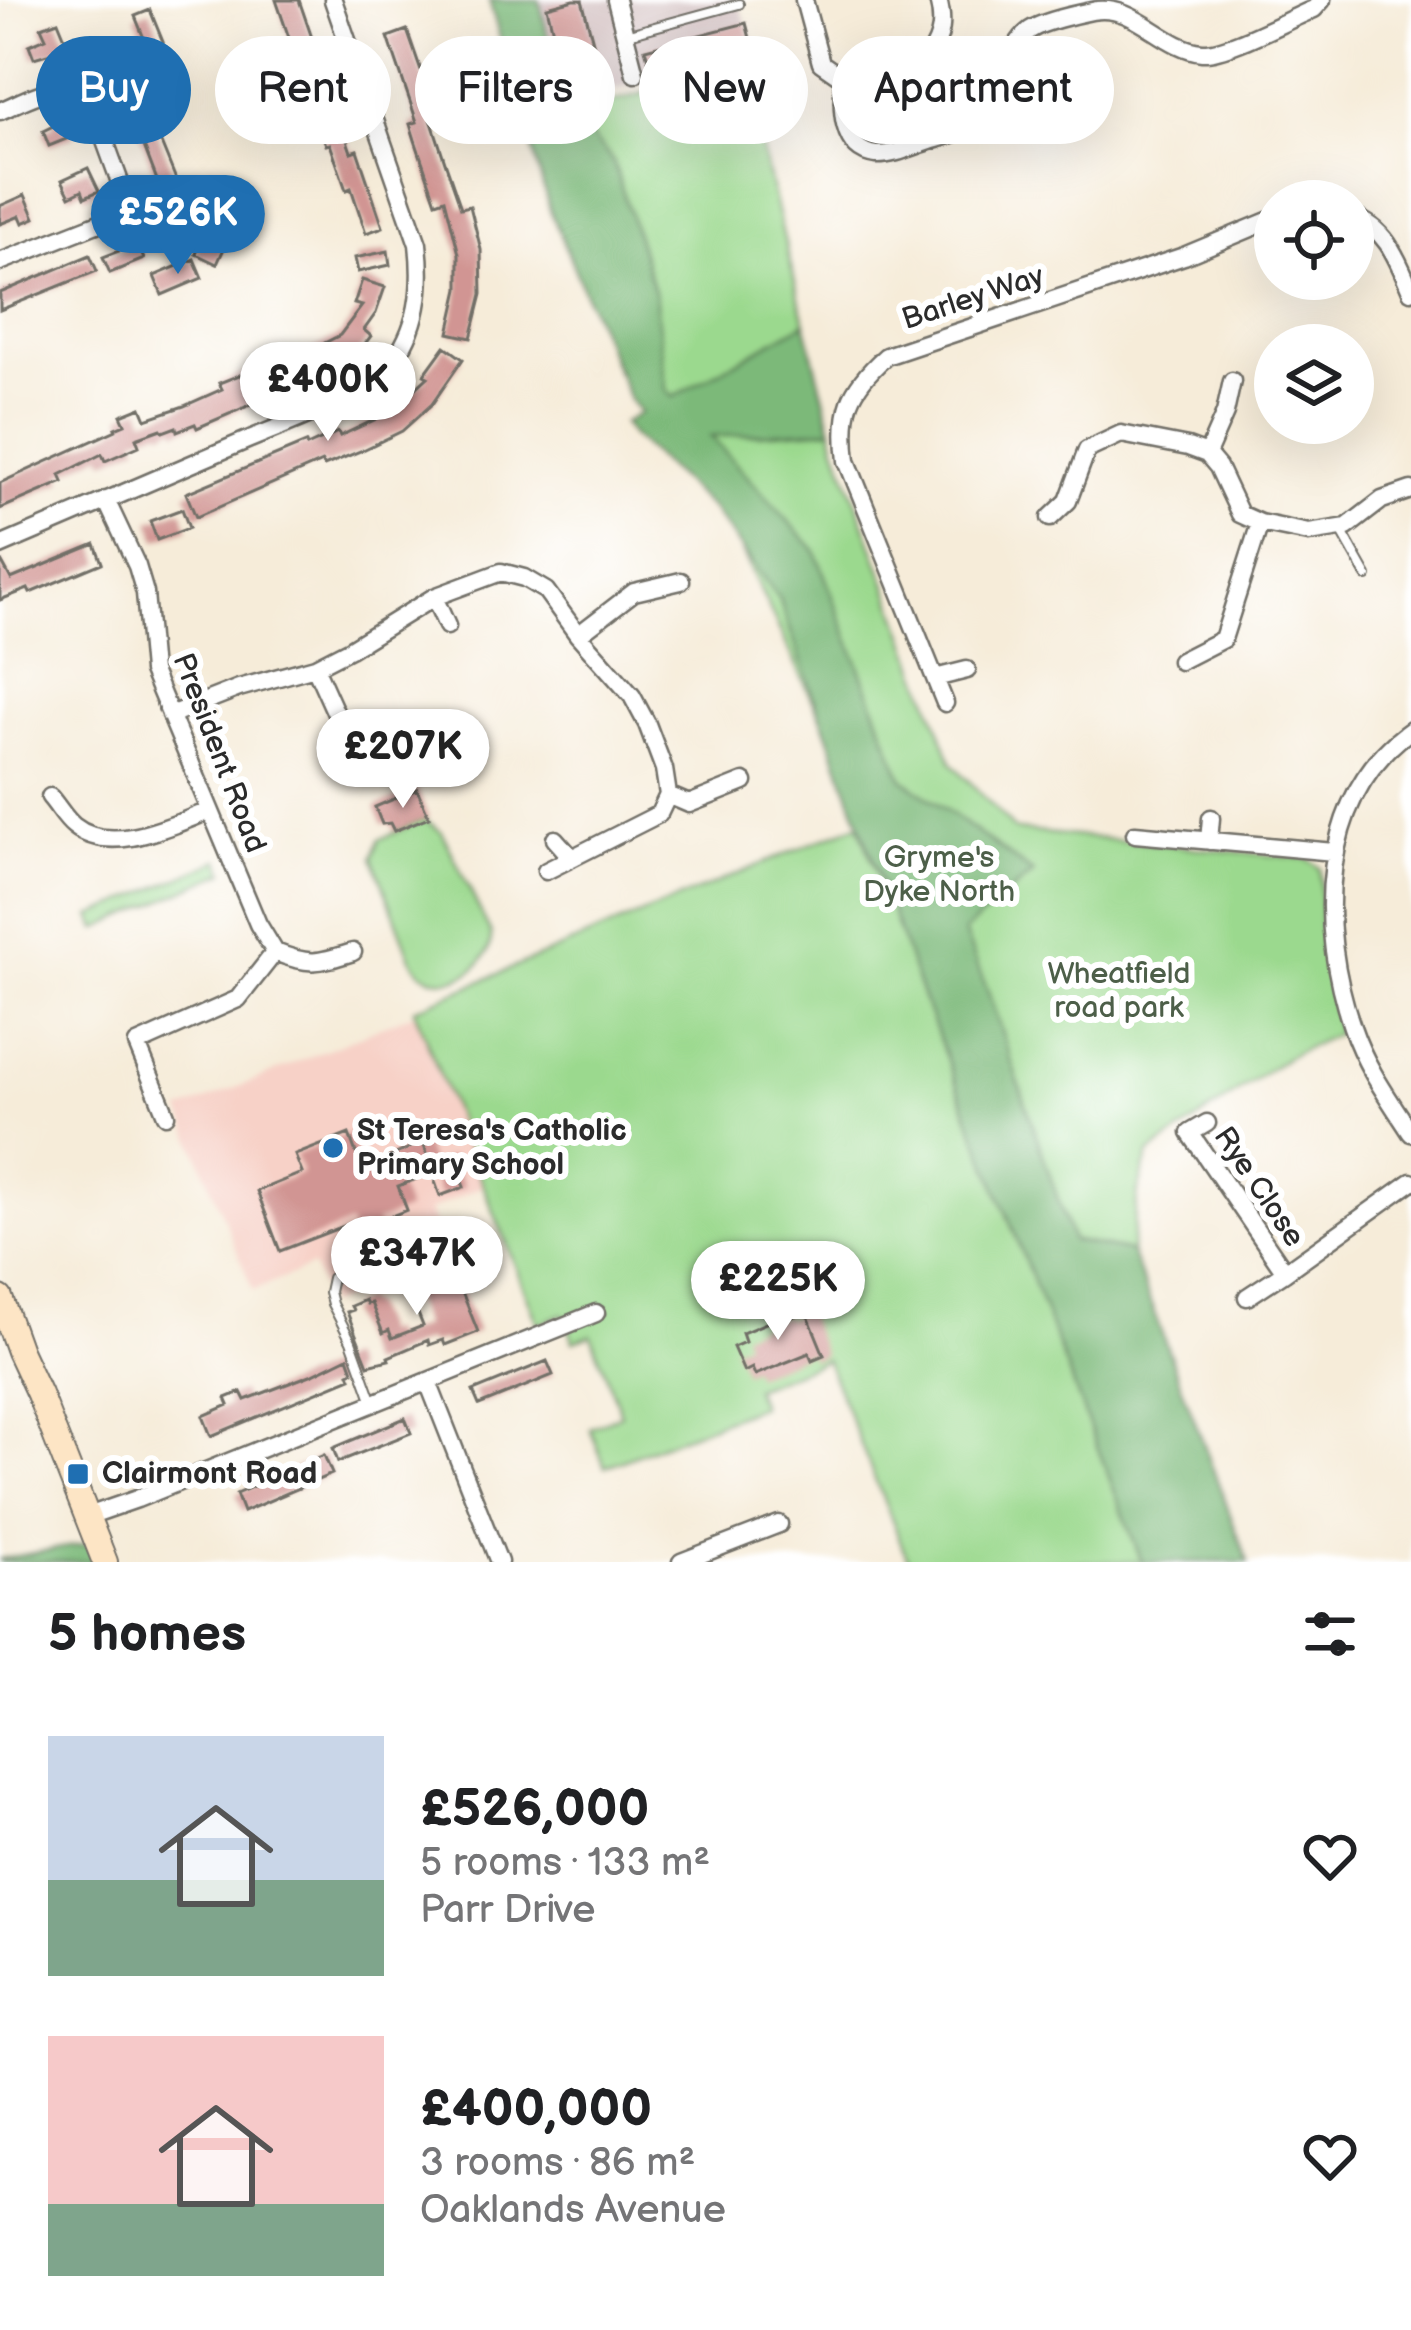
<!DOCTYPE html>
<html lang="en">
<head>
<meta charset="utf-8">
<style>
	:root { --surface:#fff; --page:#f6f6f6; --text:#202124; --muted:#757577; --accent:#1f6fb2 }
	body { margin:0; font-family:"Balsamiq Sans",sans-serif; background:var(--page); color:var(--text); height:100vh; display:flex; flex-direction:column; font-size:45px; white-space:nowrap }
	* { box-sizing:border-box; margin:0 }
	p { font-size:39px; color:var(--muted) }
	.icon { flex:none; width:66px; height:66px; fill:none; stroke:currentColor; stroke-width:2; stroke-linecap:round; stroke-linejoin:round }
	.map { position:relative; height:1562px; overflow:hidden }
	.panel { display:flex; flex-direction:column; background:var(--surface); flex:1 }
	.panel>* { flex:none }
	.guide { position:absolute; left:36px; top:36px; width:1341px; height:108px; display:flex; gap:24px }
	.tools { position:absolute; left:1254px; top:180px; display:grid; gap:24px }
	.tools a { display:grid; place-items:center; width:120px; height:120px; border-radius:50%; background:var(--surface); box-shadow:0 12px 48px #0002; font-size:60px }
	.price { position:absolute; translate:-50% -102px; padding:0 27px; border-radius:42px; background:#fff; color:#222; font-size:39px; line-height:78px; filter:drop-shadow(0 3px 6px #0008) }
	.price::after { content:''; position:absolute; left:50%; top:72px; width:36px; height:27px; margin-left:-18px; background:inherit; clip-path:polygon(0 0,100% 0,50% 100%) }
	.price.current { background:var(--accent); color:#fff }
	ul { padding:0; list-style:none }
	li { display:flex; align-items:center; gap:36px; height:300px; padding:0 48px }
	li span { display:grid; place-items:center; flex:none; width:336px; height:240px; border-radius:0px; color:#555 }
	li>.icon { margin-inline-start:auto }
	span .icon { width:144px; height:144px; fill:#fffc; stroke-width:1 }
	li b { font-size:51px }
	h2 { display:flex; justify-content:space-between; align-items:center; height:144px; padding:0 48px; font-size:51px }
	.chip { padding:0 42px; border-radius:54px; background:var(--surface); box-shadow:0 12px 48px #0002; font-size:42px; line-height:108px }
	.chip.current { background:var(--accent); color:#fff }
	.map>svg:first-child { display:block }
</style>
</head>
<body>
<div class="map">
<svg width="1411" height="1562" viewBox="0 0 1411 1562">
	<rect width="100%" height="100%" fill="#fff"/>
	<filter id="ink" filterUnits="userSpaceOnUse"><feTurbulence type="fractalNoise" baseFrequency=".00833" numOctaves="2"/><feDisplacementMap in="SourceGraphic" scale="24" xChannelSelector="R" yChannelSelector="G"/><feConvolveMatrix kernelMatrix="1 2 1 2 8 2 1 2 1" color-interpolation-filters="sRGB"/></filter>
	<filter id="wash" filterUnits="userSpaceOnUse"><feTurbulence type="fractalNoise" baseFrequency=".004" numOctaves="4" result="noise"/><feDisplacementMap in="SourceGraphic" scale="48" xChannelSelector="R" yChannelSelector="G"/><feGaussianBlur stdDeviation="2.7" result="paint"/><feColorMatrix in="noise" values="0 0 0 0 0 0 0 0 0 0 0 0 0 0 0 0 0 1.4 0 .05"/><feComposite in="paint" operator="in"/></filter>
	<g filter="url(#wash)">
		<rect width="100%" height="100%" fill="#f6ecd9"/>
		<!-- built -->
		<path fill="#f7d1c7" d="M 416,1012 L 484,1185 L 429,1211 L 447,1257 L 328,1305 L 312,1266 L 253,1291 L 181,1111 Z"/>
		<!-- industrial -->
		<path fill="#d2bfc0" d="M 540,0 L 737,0 L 757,49 L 567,103 Z"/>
		<!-- green -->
		<path fill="#9bd98e" stroke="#63825c" stroke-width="3" d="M 706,76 L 723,135 L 757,131 L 836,446 L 952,763 L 1015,830 L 1308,859 L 1320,868 L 1321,950 L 1338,1033 L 1287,1057 L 1149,1154 L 1138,1190 L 1131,1252 L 1071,1240 L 659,378 L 571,113 Z
			M 424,819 L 442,832 L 491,934 C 493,965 453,992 424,974 C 418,970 415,965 411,958 L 373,858 L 379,840 Z
			M 858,824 L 1142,1562 L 909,1562 L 826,1360 L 754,1388 L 760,1406 L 605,1467 L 590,1428 L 621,1414 L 591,1335 L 574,1341 L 563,1314 L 538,1324 L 414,1009 Z
			M 220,860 L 225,872 L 97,929 L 92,916 Z"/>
		<!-- forest -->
		<path fill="#7cb979" stroke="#547252" stroke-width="3" d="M 489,0 L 539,0 L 558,81 L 571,113 L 613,161 L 655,294 L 666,389 L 673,397 L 805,323 L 832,429 L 711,437 L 815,550 L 902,778 L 1033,873 L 964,932 L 988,992 L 1072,1241 L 1131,1252 L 1248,1562 L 1142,1562 L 921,993 L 779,599 L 711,508 L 631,435 L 623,423 L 640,413 L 629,399 L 550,210 Z
			M 90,1543 L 97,1562 L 2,1562 L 0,1559 Z"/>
		<g id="blocks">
			<!-- building -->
			<path fill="#d19593" d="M 276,0 L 299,0 L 351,152 L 357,150 L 383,227 L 366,233 L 351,188 L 346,190 L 330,144 L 326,145 Z
				M 574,0 L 582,0 L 605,88 L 569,98 L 547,7 Z
				M 150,10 L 163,42 L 148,48 L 135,16 Z
				M 58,21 L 72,55 L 60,59 L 57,51 L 34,58 L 29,45 L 46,38 L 41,27 Z
				M 746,23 L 752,46 L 686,63 L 688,71 L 662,78 L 659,67 L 651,69 L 645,49 Z
				M 407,30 L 432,102 L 426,104 L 445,162 L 461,208 L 470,206 L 481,250 L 482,294 L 471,338 L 449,333 L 459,289 L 459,254 L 445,199 L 436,202 L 415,140 L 410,124 L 417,122 L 388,37 Z
				M 129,64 L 177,182 L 160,188 L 115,70 Z
				M 65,114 L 74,136 L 49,146 L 43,131 L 55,125 L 53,119 Z
				M 88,168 L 99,191 L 85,197 L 82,190 L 70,196 L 62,180 Z
				M 215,175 L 228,208 L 213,214 L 200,180 Z
				M 25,195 L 35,218 L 23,223 L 20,216 L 0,224 L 0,206 Z
				M 211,221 L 232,231 L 217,264 L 196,254 Z
				M 137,244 L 144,259 L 110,273 L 103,257 Z
				M 388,251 L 390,265 L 358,272 L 355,258 Z
				M 90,255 L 97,271 L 0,310 L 0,293 Z
				M 194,259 L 202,278 L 162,295 L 154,276 Z
				M 362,280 L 385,287 L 376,313 L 364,330 L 371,336 L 357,354 L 336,365 L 333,360 L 299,378 L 301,383 L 197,428 L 195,424 L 177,431 L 176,427 L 163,432 L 161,429 L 136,438 L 139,446 L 105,461 L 102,454 L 60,475 L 63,482 L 0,509 L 0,483 L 116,430 L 115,428 L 125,424 L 121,415 L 141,407 L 146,419 L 184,406 L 222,389 L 219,383 L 267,364 L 269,367 L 305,353 L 340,335 L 362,306 L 354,304 Z
				M 445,346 L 463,359 L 432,404 L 402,431 L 363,450 L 324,466 L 322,462 L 196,517 L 186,493 L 306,443 L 307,446 L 338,432 L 340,436 L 389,413 L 428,377 L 424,375 Z
				M 182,509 L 189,528 L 157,540 L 150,521 Z
				M 95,544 L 102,563 L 30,593 L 28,589 L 0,600 L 0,559 L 11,579 Z
				M 417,789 L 429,817 L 394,831 L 390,823 L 382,824 L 375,807 Z
				M 349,1134 L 362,1169 L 423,1142 L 431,1164 L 452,1156 L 464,1187 L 440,1196 L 432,1173 L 398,1186 L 407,1210 L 376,1222 L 379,1229 L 355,1238 L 349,1224 L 280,1251 L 257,1191 L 302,1173 L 295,1155 Z
				M 452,1267 L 478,1332 L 445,1345 L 443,1340 L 429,1345 L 428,1340 L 388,1357 L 389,1360 L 368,1365 L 347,1312 L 353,1310 L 351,1306 L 365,1300 L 367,1304 L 371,1303 L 383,1333 L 389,1330 L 392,1338 L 423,1326 L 405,1281 L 418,1276 L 419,1280 Z
				M 806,1311 L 824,1355 L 812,1360 L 809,1353 L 755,1375 L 752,1368 L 744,1372 L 733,1347 L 745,1342 L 742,1333 L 785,1315 L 787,1319 Z
				M 348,1357 L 353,1371 L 349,1373 L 351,1378 L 211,1436 L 203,1416 L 229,1405 L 226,1398 L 241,1392 L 245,1400 L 313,1374 Z
				M 547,1361 L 553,1375 L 479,1405 L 473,1391 Z
				M 405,1418 L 411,1433 L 338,1462 L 333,1448 Z
				M 324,1455 L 332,1474 L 243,1512 L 236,1494 Z"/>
		</g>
	</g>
	<g filter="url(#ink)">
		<use href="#blocks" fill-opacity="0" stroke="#726f68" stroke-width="3"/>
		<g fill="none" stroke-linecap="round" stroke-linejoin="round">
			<!-- lane casing -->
			<g stroke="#726f68" stroke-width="12">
				<path id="lane" d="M 625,35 L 739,4
					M 1341,530 L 1367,576
					M 332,1278 L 329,1292 L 332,1304 L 351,1341 L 373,1402"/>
			</g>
			<!-- street casing -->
			<g stroke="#726f68" stroke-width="21">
				<path id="street" d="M 616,0 L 635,74
					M 804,0 L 821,63 L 844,79 C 841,105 840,151 876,155 C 893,156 914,146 930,141 C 947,136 967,132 979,118 C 997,96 1008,46 1030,30 C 1042,22 1077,14 1092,11 C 1134,2 1162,48 1202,52 C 1225,54 1289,19 1314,9 L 1322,0
					M 844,79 L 930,55 C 942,37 944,21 938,0
					M 0,111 C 29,99 64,75 90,100 L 125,196 L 120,208 L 112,218 L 0,262
					M 1353,217 C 1387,228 1398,261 1411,291
					M 1207,454 L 1225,413 L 1232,381
					M 106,500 L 137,566 L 145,593 L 152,671 L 258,924 L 275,952 L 238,999 L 137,1044 L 166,1115
					M 1050,518 L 1068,501 L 1087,450 L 1121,434 L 1188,447 L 1207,454 L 1218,467 L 1240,514 L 1260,523 L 1309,533 L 1347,527 L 1382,500 L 1411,490
					M 0,546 C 82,511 163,476 245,441 C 285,424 363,397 390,365 C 419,329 423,288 418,244 L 333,0
					M 434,597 L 447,626
					M 578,635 L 634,592 L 681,581
					M 1180,661 L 1223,639 L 1260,523
					M 315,667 L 350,745
					M 935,678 L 967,670
					M 945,703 L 847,461 C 841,411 848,390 886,356 L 1184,256 L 1275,218
					M 170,715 L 239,688 L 315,667 L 350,649 L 434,597 L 501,572 L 524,578 L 546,591 L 578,635 L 632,696 L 647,724 L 664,769 L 668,795 L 659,814 L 546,871
					M 1411,730 C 1317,797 1318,928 1352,1027 C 1365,1066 1389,1099 1411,1133
					M 668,795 L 689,804 L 744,782
					M 50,797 C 58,806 65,819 74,826 C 111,856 172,825 209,811
					M 1135,834 L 1334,852
					M 555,839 L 571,857
					M 1209,841 L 1211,818
					M 275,952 C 310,966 318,963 353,952
					M 1207,1123 L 1190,1133 L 1285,1272 L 1411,1182
					M 1247,1297 L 1285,1272
					M 428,1382 L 499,1562
					M 88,1516 L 137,1499 L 596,1313
					M 681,1562 L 779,1524"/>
			</g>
			<!-- secondary casing -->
			<g stroke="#726f68" stroke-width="28">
				<path id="secondary" d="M 0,1298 L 19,1351 L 39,1394 L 105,1562"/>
			</g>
			<!-- lane -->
			<use href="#lane" stroke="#fff" stroke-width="8"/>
			<!-- street -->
			<use href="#street" stroke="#fff" stroke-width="16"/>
			<!-- secondary -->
			<use href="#secondary" stroke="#fde5c5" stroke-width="24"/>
		</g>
	</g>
	<!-- markers -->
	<g fill="#1f6fb2" stroke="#fff" stroke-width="4.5">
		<circle cx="333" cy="1148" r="12"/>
		<rect x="66" y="1462" width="24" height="24" rx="6"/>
	</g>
	<g text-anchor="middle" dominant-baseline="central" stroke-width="12" stroke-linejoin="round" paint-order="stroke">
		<!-- street labels -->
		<g font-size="30" fill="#2b2b2b" stroke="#fff">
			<text transform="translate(973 298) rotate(-18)">Barley Way</text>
			<text transform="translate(219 753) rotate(69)">President Road</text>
			<text transform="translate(1259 1187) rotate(56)">Rye Close</text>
		</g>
		<!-- park labels -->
		<g font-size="30" fill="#4d5f49" stroke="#fff">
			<text x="939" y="858">Gryme's<tspan x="939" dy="34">Dyke North</tspan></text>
			<text x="1119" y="974">Wheatfield<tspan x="1119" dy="34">road park</tspan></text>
		</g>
		<!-- poi labels -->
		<g font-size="30" font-weight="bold" fill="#2b2b2b" stroke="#fff" text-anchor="start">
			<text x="357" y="1131">St Teresa's Catholic<tspan x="357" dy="34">Primary School</tspan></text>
			<text x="102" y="1474">Clairmont Road</text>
		</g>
	</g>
</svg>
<div class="tools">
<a><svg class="icon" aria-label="locate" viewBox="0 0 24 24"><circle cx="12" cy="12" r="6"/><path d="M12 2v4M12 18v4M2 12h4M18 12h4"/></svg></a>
<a><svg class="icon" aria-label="layers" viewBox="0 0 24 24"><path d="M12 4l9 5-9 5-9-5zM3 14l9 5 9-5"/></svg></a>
</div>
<b class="price current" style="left:178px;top:277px">£526K</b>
<b class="price" style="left:328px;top:444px">£400K</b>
<b class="price" style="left:403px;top:811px">£207K</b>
<b class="price" style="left:417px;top:1318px">£347K</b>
<b class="price" style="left:778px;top:1343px">£225K</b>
<div class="guide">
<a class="chip current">Buy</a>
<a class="chip">Rent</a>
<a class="chip">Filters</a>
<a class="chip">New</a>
<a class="chip">Apartment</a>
</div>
</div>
<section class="panel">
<h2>5 homes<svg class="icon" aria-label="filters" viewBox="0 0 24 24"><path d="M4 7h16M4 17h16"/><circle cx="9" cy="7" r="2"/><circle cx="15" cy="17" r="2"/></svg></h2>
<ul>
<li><span style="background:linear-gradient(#c9d6e8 60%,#7fa58c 0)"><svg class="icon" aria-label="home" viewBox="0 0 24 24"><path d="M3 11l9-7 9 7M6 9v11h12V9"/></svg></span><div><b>£526,000</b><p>5 rooms · 133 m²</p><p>Parr Drive</p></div><svg class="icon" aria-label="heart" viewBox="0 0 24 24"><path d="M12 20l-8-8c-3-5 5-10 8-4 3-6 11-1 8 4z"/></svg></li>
<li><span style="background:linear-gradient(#f6c9c9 70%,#7fa58c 0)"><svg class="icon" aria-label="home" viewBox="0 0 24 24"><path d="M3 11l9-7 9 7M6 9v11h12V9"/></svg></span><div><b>£400,000</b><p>3 rooms · 86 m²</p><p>Oaklands Avenue</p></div><svg class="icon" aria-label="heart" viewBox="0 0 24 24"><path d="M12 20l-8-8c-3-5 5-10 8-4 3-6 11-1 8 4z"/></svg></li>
</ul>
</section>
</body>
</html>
